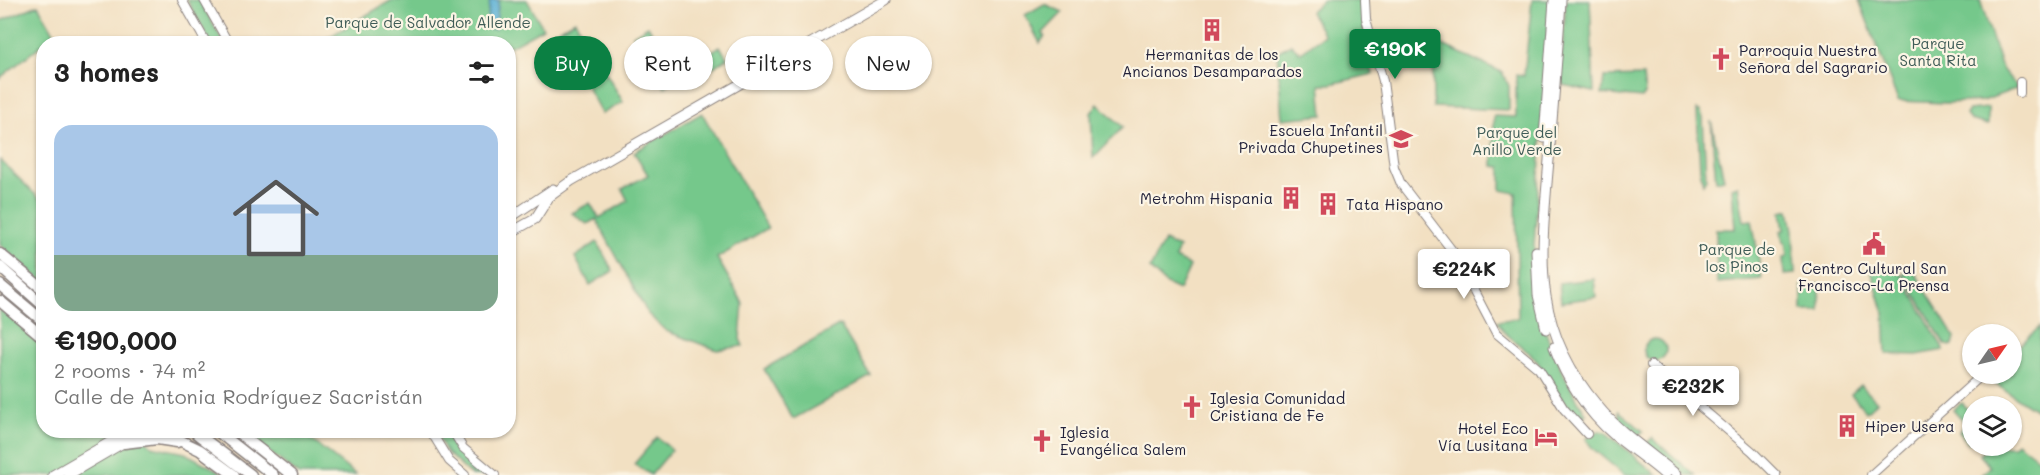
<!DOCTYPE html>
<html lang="en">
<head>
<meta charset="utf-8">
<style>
	:root { --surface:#fff; --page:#f2f2f2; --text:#222; --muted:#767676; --line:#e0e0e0; --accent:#0b8043 }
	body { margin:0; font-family:Mali,sans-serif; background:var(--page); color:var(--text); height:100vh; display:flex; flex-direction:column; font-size:22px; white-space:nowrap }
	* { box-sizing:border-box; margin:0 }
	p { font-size:20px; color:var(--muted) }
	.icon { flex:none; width:33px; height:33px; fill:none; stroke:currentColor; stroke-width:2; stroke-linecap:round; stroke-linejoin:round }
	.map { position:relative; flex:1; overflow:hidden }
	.panel { position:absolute; left:36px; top:36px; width:480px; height:402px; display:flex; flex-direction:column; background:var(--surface); border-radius:24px; box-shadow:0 2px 4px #0004 }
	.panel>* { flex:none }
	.guide { position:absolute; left:534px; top:36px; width:570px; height:54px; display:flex; gap:12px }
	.needle { width:39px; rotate:56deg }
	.fabs { position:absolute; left:1962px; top:324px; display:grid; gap:12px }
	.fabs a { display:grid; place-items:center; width:60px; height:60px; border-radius:50%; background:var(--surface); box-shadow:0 2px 4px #0004; font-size:30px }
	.price { position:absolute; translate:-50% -51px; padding:0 14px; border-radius:6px; background:#fff; color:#222; font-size:20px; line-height:39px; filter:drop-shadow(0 2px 3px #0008) }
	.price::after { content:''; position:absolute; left:50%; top:36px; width:18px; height:14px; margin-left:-9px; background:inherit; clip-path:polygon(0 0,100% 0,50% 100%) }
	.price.selected { background:var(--accent); color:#fff }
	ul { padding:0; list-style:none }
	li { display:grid; align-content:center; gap:12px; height:318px; padding:0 18px }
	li+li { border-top:2px solid var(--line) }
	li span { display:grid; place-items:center; height:186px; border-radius:18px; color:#555 }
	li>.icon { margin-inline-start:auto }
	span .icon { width:108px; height:108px; fill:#fffc; stroke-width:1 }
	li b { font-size:26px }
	h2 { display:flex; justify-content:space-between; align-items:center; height:72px; padding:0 18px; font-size:26px }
	.tag { padding:0 21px; border-radius:27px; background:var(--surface); box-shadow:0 2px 4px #0004; font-size:21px; line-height:54px }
	.tag.selected { background:var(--accent); color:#fff }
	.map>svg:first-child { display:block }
</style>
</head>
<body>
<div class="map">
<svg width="2040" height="475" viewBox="0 0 2040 475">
	<rect width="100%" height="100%" fill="#fcf5e5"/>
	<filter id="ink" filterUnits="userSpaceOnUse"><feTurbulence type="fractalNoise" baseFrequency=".0167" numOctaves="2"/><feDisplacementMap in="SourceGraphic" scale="12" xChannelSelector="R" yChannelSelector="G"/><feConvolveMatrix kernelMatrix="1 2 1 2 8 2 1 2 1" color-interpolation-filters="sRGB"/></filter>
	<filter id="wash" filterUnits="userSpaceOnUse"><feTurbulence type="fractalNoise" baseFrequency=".008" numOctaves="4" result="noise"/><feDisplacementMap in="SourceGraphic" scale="24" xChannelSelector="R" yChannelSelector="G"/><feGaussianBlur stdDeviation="1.35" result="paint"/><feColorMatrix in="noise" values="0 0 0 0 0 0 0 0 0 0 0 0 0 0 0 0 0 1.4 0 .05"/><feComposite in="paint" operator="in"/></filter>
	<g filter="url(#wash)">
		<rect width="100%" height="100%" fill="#f2e0c2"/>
		<!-- green -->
		<path fill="#74c88b" stroke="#4b7563" stroke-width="1.5" d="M 187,0 L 199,0 L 224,43 L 211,43 Z
			M 392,0 L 527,0 L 543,28 L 509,47 L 508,44 L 317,44 Z
			M 1323,0 L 1362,0 L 1366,47 L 1373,74 L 1331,84 L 1320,84 L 1323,115 L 1282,119 L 1277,52 L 1291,44 L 1300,53 L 1324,35 L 1310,12 Z
			M 1532,0 L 1551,0 L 1532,275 C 1540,328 1558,369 1586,414 L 1578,421 L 1574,418 L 1535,358 L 1504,332 L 1497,321 L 1518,318 L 1516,193 L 1501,190 L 1501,167 L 1493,166 L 1494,116 L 1516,117 L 1516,74 L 1524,76 Z
			M 1566,0 L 1590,0 L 1594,92 L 1564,85 L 1560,76 Z
			M 1859,0 L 1980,0 L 2002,69 L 2018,88 L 1983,101 L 1946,103 L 1898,101 Z
			M 1044,4 L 1063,12 L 1043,33 L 1045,36 L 1040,43 L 1025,15 Z
			M 38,5 L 55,34 L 0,78 L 0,21 Z
			M 575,20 L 595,55 L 574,66 L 555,32 Z
			M 648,26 L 662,50 L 648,59 L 633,35 Z
			M 1438,43 L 1502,72 L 1509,86 L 1509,110 L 1433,107 L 1433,65 Z
			M 720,46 L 727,58 L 712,68 L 705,56 Z
			M 664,53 L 680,78 L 665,87 L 649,62 Z
			M 602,66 L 623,102 L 602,114 L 582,78 Z
			M 1643,76 L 1645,94 L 1642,98 L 1602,94 L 1604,77 Z
			M 1098,104 L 1123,127 L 1093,158 L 1091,113 Z
			M 1988,108 L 1988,125 L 1970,120 L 1966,115 L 1969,110 Z
			M 1697,110 L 1700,111 L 1703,118 L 1706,179 L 1703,184 L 1700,169 Z
			M 702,113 L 768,228 L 717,258 L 743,303 L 740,339 L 743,346 L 717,350 L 666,331 L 648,314 L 596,219 L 587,224 L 572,213 L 590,203 L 599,218 L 628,201 L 622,189 L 648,175 L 634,152 Z
			M 1711,121 L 1724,179 L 1716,181 Z
			M 0,160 L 43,202 L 43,282 L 0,245 Z
			M 1738,186 L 1744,221 L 1752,220 L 1762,279 L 1717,283 L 1716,229 L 1735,229 L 1732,188 Z
			M 1789,210 L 1793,230 L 1795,274 L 1784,275 L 1783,258 L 1787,257 L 1785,242 L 1783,242 L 1781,231 L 1784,230 L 1781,212 Z
			M 1164,241 L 1179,248 L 1175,258 L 1190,266 L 1179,290 L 1166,284 L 1150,269 Z
			M 597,242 L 613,271 L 590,285 L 575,257 Z
			M 1894,266 L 1902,276 L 1944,350 L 1917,355 L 1886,354 L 1884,313 L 1871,270 Z
			M 1912,268 L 1955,338 L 1953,346 L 1945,345 L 1904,275 L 1905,271 Z
			M 1594,279 L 1596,297 L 1561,302 L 1559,283 Z
			M 1820,284 L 1820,311 L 1802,311 L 1802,285 Z
			M 0,309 L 43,344 L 44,430 L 136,431 L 152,446 L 185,453 L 226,475 L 0,475 Z
			M 840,325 L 871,376 L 793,419 L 764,369 Z
			M 2040,327 L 2040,413 L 1992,382 L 1993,374 L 2012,374 L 2012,352 Z
			M1644 350a11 11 0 1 1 22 0a11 11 0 1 1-22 0Z
			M 1861,385 L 1877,402 L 1866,412 L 1851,394 Z
			M 1962,403 L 1972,414 L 1972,440 L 1969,443 L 1959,432 L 1965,423 L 1953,409 Z
			M 1619,411 L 1643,431 L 1638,436 L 1619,422 Z
			M 242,431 L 300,431 L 356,475 L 299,475 Z
			M 435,431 L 446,431 L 457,450 L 487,475 L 471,475 L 447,453 Z
			M 1598,431 L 1605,432 L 1657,475 L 1624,475 L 1592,448 L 1586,439 Z
			M 657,437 L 672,450 L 651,475 L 634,464 Z
			M 1652,438 L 1695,475 L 1686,475 L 1647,443 Z
			M 2017,442 L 2040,460 L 2040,475 L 1981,475 L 1990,467 L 1980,455 L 1987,449 L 1984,446 L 2014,446 Z"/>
		<!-- water -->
		<path fill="#58b0d5" stroke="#3d6988" stroke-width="1.5" d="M 490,0 L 499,0 L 495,29 L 486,28 Z"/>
	</g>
	<g filter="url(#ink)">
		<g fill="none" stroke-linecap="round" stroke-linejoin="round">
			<!-- minor casing -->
			<g stroke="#8a817e" stroke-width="10">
				<path id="minor" d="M 182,0 L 207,44
					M 204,0 L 229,44
					M 1365,0 L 1366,19 L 1383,81 L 1394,167 L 1401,184 L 1454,253 L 1496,333 L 1539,369 L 1564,409 L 1587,434
					M 2020,93 L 2020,82
					M 1651,365 L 1752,451 L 1776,475
					M 430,430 L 449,461 L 465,475
					M 452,430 L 463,448 L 495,475
					M 1871,475 L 1982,375"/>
			</g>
			<!-- major casing -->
			<g stroke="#8a817e" stroke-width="11">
				<path id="major" d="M 1561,0 C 1558,53 1553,106 1549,160 C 1541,256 1530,326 1598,406 C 1620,433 1650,452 1677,475
					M 1544,138 L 1554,0
					M 508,219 L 553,189
					M 508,234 L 535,219 L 549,197 L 571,181 L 886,0
					M 1536,251 L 1538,295 L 1546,329
					M 1554,347 C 1566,379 1587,412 1614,435 C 1631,449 1649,461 1665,475
					M 157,430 L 171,436 L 189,430
					M 53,475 L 131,430
					M 68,475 L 140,433 L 153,430"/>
			</g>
			<!-- highway casing -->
			<g stroke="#8a817e" stroke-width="13">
				<path id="highway" d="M 0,254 L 44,290
					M 0,267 L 44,306
					M 0,285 L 44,322
					M 0,301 L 44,338
					M 216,430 L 273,475
					M 235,430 L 292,475
					M 196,433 L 251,475
					M 171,436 L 200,450 L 234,475
					M 124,443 L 157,439 L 177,442
					M 108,445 L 124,430"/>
			</g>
			<!-- minor -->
			<use href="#minor" stroke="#fff" stroke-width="8"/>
			<!-- major -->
			<use href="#major" stroke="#fff" stroke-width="9"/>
			<!-- highway -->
			<use href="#highway" stroke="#fff" stroke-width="10"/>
		</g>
	</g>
	<!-- icons -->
	<defs>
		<g id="building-bare" transform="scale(1.8)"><path d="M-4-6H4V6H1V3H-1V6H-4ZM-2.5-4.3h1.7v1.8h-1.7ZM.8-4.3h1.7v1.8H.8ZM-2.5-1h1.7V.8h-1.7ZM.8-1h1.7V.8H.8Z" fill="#d1495b" stroke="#fcf5e5" stroke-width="2.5" paint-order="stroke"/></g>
		<g id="church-bare" transform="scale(1.8)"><path d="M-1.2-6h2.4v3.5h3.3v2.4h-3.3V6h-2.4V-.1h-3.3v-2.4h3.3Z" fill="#d1495b" stroke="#fcf5e5" stroke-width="2.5" paint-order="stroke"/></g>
		<g id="school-bare" transform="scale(1.8)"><path d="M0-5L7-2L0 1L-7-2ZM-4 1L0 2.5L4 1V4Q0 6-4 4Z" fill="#d1495b" stroke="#fcf5e5" stroke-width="2.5" paint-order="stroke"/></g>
		<g id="civic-bare" transform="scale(1.8)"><path d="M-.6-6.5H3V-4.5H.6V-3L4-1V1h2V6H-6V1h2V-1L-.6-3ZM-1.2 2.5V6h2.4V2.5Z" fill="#d1495b" stroke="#fcf5e5" stroke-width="2.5" paint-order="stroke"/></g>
		<g id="hotel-bare" transform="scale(1.8)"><path d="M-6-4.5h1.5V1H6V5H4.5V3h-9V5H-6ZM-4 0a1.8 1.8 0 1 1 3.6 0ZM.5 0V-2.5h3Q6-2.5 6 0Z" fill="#d1495b" stroke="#fcf5e5" stroke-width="2.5" paint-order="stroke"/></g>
	</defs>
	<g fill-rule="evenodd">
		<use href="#building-bare" x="1212" y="30"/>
		<use href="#church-bare" x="1721" y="59"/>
		<use href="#school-bare" x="1401" y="139"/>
		<use href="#building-bare" x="1291" y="198"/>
		<use href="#building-bare" x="1328" y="204"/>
		<use href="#civic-bare" x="1874" y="244"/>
		<use href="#church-bare" x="1192" y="407"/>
		<use href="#building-bare" x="1847" y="426"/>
		<use href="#hotel-bare" x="1546" y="437"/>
		<use href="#church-bare" x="1042" y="441"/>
	</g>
	<g text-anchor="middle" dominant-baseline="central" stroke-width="4.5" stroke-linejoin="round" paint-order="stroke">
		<!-- park labels -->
		<g font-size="15" fill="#3f5c57" stroke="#fcf5e5">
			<text x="428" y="22">Parque de Salvador Allende</text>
			<text x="1938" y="43">Parque<tspan x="1938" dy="17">Santa Rita</tspan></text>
			<text x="1517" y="132">Parque del<tspan x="1517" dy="17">Anillo Verde</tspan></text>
			<text x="1737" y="249">Parque de<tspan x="1737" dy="17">los Pinos</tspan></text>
		</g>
		<!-- poi labels -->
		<g font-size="15" fill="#22223b" stroke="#fcf5e5" text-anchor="start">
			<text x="1739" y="50">Parroquia Nuestra<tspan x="1739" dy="17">Señora del Sagrario</tspan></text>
			<text x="1212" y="54" text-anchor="middle">Hermanitas de los<tspan x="1212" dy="17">Ancianos Desamparados</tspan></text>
			<text x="1383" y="130" text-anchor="end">Escuela Infantil<tspan x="1383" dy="17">Privada Chupetines</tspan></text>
			<text x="1273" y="198" text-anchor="end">Metrohm Hispania</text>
			<text x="1346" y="204">Tata Hispano</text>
			<text x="1874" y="268" text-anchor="middle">Centro Cultural San<tspan x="1874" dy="17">Francisco-La Prensa</tspan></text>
			<text x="1210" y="398">Iglesia Comunidad<tspan x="1210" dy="17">Cristiana de Fe</tspan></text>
			<text x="1865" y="426">Hiper Usera</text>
			<text x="1528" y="428" text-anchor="end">Hotel Eco<tspan x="1528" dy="17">Vía Lusitana</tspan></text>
			<text x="1060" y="432">Iglesia<tspan x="1060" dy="17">Evangélica Salem</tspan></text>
		</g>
	</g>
</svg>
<div class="fabs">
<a><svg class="needle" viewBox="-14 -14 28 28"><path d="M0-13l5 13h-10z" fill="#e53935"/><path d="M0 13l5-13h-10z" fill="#767676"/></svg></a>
<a><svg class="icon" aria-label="layers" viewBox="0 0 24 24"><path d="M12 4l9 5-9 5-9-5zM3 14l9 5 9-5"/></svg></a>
</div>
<b class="price selected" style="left:1395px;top:80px">€190K</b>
<b class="price" style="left:1464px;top:300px">€224K</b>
<b class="price" style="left:1693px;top:417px">€232K</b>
<div class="guide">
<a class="tag selected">Buy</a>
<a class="tag">Rent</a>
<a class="tag">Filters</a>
<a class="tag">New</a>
</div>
<section class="panel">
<h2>3 homes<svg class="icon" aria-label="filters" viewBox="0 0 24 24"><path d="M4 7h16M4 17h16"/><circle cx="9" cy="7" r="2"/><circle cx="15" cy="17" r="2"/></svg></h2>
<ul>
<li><span style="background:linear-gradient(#a9c7e8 70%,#7fa58c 0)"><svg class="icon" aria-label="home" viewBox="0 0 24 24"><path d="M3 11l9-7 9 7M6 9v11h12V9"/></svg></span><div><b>€190,000</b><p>2 rooms · 74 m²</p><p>Calle de Antonia Rodríguez Sacristán</p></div></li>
</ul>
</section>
</div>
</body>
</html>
